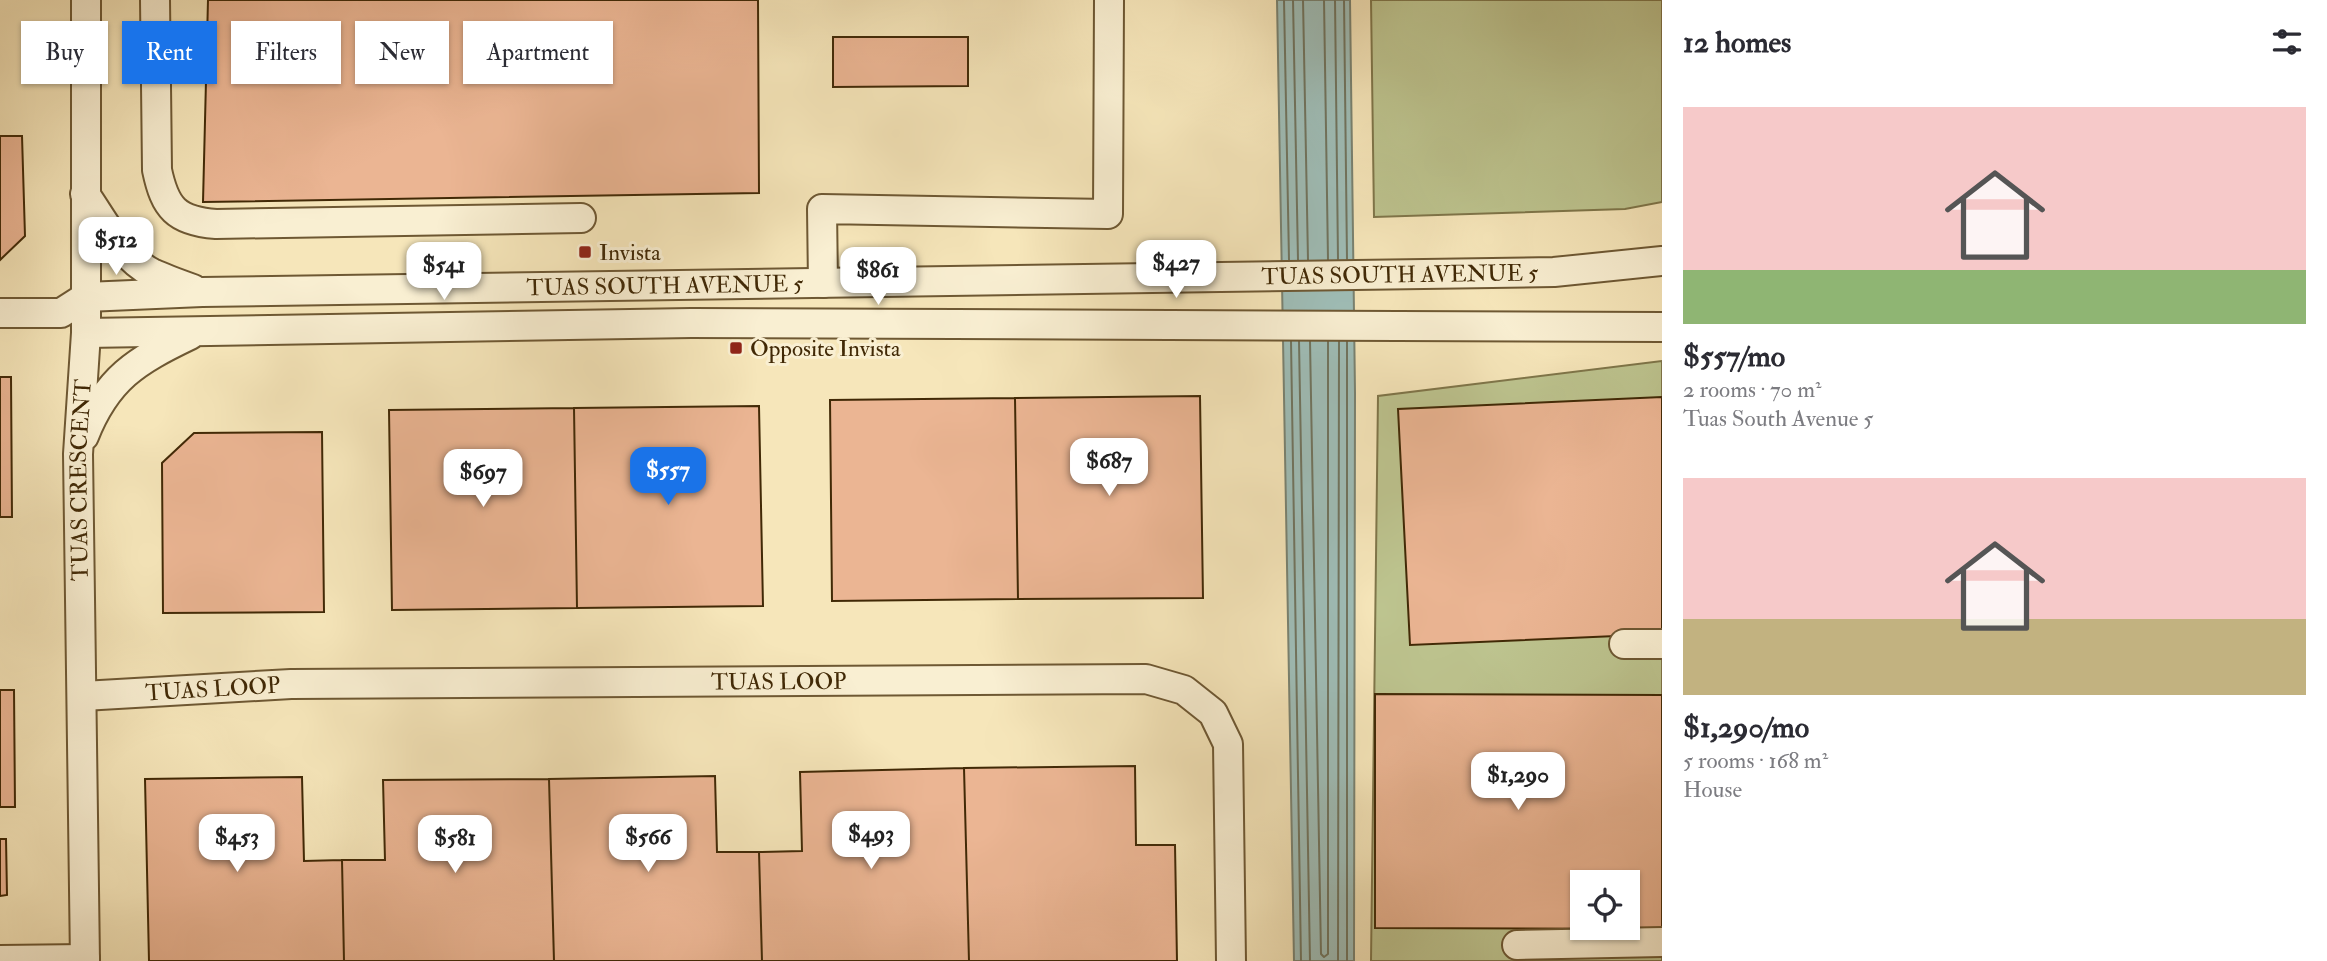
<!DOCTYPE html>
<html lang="en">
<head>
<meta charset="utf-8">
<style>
	:root { --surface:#fff; --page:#f7f7f7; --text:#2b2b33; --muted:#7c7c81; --accent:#1a73e8 }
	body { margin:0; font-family:"IM FELL Double Pica",serif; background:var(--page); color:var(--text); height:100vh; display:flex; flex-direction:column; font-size:26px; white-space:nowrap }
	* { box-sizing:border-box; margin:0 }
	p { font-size:23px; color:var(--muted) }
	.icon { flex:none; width:38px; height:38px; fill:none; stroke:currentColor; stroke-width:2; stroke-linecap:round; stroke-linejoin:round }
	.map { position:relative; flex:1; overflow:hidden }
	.details { display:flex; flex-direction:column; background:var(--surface); width:665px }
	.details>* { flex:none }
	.hud { position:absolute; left:21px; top:21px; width:665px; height:63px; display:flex; gap:14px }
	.fabs { position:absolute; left:1570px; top:870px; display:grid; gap:14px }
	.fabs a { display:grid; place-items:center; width:70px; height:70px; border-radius:0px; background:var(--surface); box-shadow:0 2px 5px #0004; font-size:35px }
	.price { position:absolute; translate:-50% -60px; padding:0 16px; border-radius:14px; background:#fff; color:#222; font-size:23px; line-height:46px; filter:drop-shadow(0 2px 4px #0008) }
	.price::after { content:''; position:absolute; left:50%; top:42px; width:21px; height:16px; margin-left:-10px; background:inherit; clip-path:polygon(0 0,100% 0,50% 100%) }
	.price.active { background:var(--accent); color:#fff }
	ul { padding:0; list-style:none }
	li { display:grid; align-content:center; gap:14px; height:371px; padding:0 21px }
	li span { display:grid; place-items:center; height:217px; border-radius:0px; color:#555 }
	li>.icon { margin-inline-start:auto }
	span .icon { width:126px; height:126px; fill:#fffc; stroke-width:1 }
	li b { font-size:30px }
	h2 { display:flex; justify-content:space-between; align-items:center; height:84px; padding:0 21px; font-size:30px }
	.chip { padding:0 24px; border-radius:0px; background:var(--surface); box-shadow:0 2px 5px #0004; font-size:24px; line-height:63px }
	.chip.active { background:var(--accent); color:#fff }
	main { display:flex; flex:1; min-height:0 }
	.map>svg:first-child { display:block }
</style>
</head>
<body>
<main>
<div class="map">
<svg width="1662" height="961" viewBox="0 0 1662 961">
	<rect width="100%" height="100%" fill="#f6e6ba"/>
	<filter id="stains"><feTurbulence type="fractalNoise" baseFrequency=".00286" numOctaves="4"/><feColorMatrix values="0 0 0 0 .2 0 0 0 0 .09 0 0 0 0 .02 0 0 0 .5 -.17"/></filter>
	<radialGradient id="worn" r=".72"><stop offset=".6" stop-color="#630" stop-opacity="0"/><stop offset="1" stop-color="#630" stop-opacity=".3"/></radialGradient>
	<!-- green -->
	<path fill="#bdc48f" stroke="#7f764a" stroke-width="2" fill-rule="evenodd" d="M 1371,0 L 1662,0 L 1662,202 L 1625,209 L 1374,217 Z
		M 1662,361 L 1662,961 L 1371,961 L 1378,396 ZM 1582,882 L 1628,882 L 1628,928 L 1582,928 Z"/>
	<!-- water -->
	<path fill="#9fbeb8" stroke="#798271" stroke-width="2" d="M 1277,0 L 1350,0 L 1355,393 L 1354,961 L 1294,961 Z"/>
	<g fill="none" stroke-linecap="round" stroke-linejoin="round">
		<!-- shore -->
		<path stroke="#70745f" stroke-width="2" d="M 1284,0 L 1289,260
			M 1293,0 L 1298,260
			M 1303,0 L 1308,260
			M 1324,0 L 1328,260
			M 1335,0 L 1338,259
			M 1344,0 L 1347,259
			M 1291,341 L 1301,961
			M 1299,341 L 1310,961
			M 1310,341 L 1321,954 L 1324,957 L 1328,954 L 1328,341
			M 1338,961 L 1339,341
			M 1347,961 L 1347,341"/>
	</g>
	<!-- building -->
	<path fill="#ebb593" stroke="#412906" stroke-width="2" fill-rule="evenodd" d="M 208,0 L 758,0 L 759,193 L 203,202 Z
		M 833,37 L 968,37 L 968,86 L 833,87 Z
		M 0,136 L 22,136 L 25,236 L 0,260 Z
		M 0,377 L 11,377 L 12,517 L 0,517 Z
		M 1200,396 L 1203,598 L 1018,599 L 1015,398 Z
		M 1662,397 L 1662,634 L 1410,645 L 1398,409 Z
		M 1015,398 L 1018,599 L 832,601 L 830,400 Z
		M 759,406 L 763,606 L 577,608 L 574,408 Z
		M 574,408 L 577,608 L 392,610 L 389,410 Z
		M 322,432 L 324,612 L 163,613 L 162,463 L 194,433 Z
		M 0,690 L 14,690 L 15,807 L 0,807 Z
		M 1375,694 L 1662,695 L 1662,929 L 1375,928 ZM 1582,882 L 1628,882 L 1628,928 L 1582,928 Z
		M 1135,766 L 1136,845 L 1175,845 L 1177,961 L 969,961 L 964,768 Z
		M 964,768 L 969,961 L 762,961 L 759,852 L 802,851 L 800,772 Z
		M 715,776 L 717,852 L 759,852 L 762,961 L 554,961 L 549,779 Z
		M 302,777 L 304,861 L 342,860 L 344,961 L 149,961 L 145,779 Z
		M 549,779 L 554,961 L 344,961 L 342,860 L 385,860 L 383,780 Z
		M 0,839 L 6,839 L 7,895 L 0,896 Z"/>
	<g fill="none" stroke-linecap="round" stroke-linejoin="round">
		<!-- minor casing -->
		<g stroke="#6e5833" stroke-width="32">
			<g id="minor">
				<path d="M 155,0 L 157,170 C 165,208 176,221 216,224 L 581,218"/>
				<path d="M 85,194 C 104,221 121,257 152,273 C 165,279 179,284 193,289"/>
				<path d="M 823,283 L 822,209 L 1108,214 L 1109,0"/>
				<path id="s1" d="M 86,297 L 202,292 L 1554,272 L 1662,261"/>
				<path d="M 0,313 L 61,313 L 86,297"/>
				<path d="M 86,333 L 691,323 L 1662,327"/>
				<path d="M 84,436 C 107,378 136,361 190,335"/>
				<path d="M 1624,644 L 1662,644"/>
				<path id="s2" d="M 83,696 L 291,684 L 1146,679 L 1184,690 L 1213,713 L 1228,744 L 1231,961"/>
				<path d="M 1517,945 L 1662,942"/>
				<path d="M 0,960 L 85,959"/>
				<path id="s3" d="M 85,961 L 78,454 L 86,333 L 86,0"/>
			</g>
		</g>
		<!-- minor -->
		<use href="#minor" stroke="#f9efd2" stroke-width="28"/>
	</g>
	<!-- markers -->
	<g fill="#8f2418" stroke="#f9efd2" stroke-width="2.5">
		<rect x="578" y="245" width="14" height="14" rx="3.5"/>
		<rect x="729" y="341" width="14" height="14" rx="3.5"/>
	</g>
	<g text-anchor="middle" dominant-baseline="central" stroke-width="6" stroke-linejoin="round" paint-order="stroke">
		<!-- poi labels -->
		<g font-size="23" fill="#412906" stroke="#f9efd2" text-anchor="start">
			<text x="599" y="252">Invista</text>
			<text x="750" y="348">Opposite Invista</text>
		</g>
		<!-- street labels -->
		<g font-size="23" fill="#412906" stroke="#f9efd2">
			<text stroke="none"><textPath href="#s1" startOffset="1314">TUAS SOUTH AVENUE 5</textPath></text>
			<text stroke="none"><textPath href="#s1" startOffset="579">TUAS SOUTH AVENUE 5</textPath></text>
			<text stroke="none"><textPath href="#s3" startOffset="481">TUAS CRESCENT</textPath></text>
			<text stroke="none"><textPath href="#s2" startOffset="696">TUAS LOOP</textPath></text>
			<text stroke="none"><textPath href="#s2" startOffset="130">TUAS LOOP</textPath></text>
		</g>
	</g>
	<rect width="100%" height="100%" filter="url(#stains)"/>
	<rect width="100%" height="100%" fill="url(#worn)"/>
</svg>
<div class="fabs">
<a><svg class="icon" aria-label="locate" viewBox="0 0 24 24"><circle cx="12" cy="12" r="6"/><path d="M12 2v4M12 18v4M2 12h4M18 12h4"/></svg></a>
</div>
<b class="price" style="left:116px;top:277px">$512</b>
<b class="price" style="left:1176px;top:300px">$427</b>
<b class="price" style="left:444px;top:302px">$541</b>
<b class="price" style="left:878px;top:307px">$861</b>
<b class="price" style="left:1109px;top:498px">$687</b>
<b class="price active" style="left:668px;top:507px">$557</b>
<b class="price" style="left:483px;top:509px">$697</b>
<b class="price" style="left:1518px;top:812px">$1,290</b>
<b class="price" style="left:871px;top:871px">$493</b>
<b class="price" style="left:237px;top:874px">$453</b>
<b class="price" style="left:648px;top:874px">$566</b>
<b class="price" style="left:455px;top:875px">$581</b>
<div class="hud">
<a class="chip">Buy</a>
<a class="chip active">Rent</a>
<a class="chip">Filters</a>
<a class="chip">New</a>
<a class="chip">Apartment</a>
</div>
</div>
<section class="details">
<h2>12 homes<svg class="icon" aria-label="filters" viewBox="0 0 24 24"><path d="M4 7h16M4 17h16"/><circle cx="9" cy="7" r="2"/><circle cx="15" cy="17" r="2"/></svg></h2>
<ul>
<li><span style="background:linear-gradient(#f6c9c9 75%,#8fb573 0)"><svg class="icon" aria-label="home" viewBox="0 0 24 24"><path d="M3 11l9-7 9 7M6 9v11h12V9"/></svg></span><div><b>$557/mo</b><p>2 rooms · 70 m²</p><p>Tuas South Avenue 5</p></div></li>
<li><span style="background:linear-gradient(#f6c9c9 65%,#c2b280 0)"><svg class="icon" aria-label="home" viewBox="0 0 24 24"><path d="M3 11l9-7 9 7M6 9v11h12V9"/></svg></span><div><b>$1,290/mo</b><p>5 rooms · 168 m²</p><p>House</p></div></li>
</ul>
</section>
</main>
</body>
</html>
